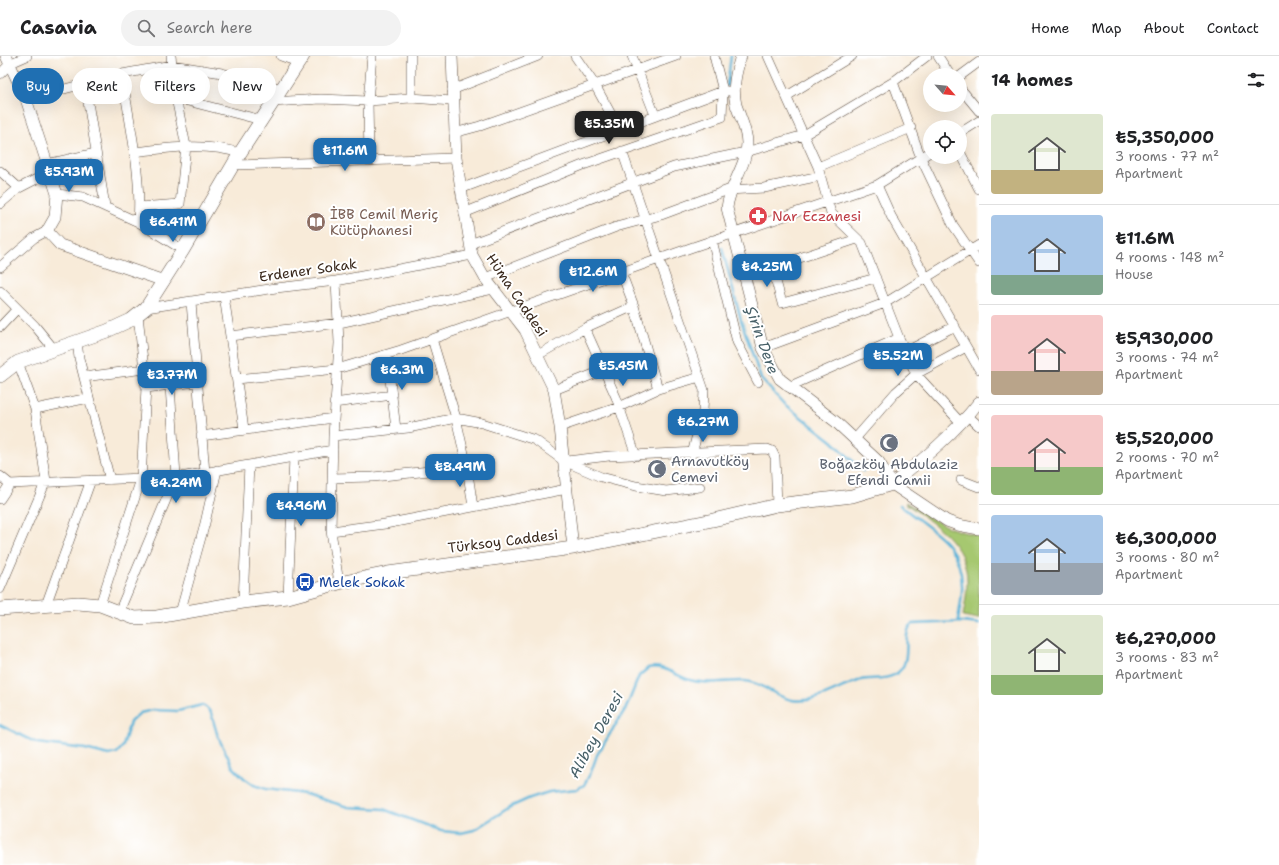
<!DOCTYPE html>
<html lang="en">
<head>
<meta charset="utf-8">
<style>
	:root { --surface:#fff; --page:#f2f2f2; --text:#202124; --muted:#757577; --line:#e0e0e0; --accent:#1f6fb2 }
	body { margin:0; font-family:"Shantell Sans",sans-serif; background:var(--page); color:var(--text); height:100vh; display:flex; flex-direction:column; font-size:15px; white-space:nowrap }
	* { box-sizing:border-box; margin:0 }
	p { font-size:13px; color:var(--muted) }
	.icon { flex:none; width:22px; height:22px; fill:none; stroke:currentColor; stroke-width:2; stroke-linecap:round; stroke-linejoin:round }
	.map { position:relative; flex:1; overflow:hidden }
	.details { display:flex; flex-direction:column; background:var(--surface); width:300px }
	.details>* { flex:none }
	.guide { position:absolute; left:12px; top:12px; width:380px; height:36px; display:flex; gap:8px }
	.needle { width:26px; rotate:117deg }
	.controls { position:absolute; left:923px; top:12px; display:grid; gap:8px }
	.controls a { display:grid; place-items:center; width:44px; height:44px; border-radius:50%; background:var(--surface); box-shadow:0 4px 16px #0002; font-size:20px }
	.price { position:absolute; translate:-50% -34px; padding:0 9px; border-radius:8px; background:var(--accent); color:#fff; font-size:13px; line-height:26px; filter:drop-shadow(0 1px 2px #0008) }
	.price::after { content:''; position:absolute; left:50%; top:24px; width:12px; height:9px; margin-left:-6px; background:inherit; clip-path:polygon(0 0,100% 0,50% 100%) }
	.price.current { background:#222; color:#fff }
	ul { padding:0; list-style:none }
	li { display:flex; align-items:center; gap:12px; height:100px; padding:0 12px }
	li+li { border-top:1px solid var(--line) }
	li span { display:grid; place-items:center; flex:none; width:112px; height:80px; border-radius:4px; color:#555 }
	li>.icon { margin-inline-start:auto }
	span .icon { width:48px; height:48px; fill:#fffc; stroke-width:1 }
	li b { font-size:17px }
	h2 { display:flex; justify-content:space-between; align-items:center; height:48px; padding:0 12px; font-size:17px }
	.chip { padding:0 14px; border-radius:18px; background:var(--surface); box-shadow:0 4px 16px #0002; font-size:14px; line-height:36px }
	.chip.current { background:var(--accent); color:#fff }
	header { display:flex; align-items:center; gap:24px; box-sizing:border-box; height:56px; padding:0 20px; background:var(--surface); border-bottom:1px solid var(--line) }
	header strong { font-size:19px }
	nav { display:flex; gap:22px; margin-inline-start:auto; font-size:14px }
	.search { width:280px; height:36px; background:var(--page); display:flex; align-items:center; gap:10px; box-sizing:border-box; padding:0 14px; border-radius:22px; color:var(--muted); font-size:15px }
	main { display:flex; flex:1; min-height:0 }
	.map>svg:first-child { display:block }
</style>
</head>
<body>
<header>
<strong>Casavia</strong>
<div class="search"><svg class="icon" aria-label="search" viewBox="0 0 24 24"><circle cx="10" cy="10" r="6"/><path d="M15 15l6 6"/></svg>Search here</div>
<nav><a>Home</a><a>Map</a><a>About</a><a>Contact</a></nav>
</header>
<main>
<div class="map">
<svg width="979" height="809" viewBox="0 0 979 809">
	<rect width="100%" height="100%" fill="#fff"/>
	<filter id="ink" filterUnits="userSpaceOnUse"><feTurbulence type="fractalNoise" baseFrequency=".025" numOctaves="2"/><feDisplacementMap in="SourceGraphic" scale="8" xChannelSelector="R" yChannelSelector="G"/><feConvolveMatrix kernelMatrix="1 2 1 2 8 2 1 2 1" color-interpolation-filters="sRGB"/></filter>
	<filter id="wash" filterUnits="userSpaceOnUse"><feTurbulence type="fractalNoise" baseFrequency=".012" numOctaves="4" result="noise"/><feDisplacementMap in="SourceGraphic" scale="16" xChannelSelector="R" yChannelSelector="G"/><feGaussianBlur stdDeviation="0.9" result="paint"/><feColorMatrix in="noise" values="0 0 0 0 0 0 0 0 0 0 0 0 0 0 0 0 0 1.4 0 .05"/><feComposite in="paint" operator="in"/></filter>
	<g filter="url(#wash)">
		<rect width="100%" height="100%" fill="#f8ebd9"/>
		<!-- green -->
		<path fill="#a6c870" stroke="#707947" d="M 906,446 C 929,462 951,476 979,479 L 979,563 L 963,560 C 965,549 967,537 967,526 C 968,487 932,467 905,447 Z"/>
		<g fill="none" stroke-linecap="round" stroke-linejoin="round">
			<!-- stream -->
			<path stroke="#5cb4d9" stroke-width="2.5" d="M 727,30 L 731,0
				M 722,192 L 741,264 L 761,323 L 784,348 L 832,385 L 863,415
				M 900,449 C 929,474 961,485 962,529 C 963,541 959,554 958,566
				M 0,669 L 37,687 L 85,693 L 109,699 L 117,697 L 123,690 L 130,666 L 140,657 L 153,654 L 178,655 L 202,649 L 207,652 L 211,657 L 218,681 L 233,711 L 244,722 L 254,729 L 266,733 L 305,738 L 348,751 L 383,753 L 441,775 L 461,777 L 474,774 L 510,751 L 530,742 L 549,736 L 577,733 L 584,729 L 591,716 L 597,699 L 627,650 L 639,620 L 648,612 C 665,608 678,622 694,625 C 711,629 728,624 745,625 C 764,627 775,641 792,644 C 817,648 838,631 861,624 C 871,622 885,624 894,619 C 916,608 899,576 913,568 L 962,566 L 979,568"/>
		</g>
	</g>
	<g filter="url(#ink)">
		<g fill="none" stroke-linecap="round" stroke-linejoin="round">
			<!-- minor casing -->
			<g stroke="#57473a" stroke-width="10">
				<path id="minor" d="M 281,0 L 298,6
					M 575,0 L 595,29 L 619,73
					M 632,0 L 655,59
					M 768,0 L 818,111 L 831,157 L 862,187 L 899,282 L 916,318 L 961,367
					M 938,0 L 950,19
					M 0,18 L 11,7 L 27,0
					M 122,18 C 129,66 142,117 138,166
					M 960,20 L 979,6
					M 893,26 L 921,102 L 953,169 L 979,207
					M 85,28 L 105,150
					M 960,32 L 979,55
					M 452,34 L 538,0
					M 787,40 L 852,0
					M 176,42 L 261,64
					M 411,42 L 411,0
					M 26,43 L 122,18 L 172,9 L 222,17 L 282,33
					M 272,46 L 321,43 L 368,45 L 411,42 L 452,45
					M 454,77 L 480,70 L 676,0
					M 960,77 L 979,65
					M 622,95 L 704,334 L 703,355 L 692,398
					M 134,96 C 170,92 205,86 240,97
					M 960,96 L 979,133
					M 369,105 L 368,45 L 372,0
					M 47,108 L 96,97
					M 234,109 L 456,102
					M 818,111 L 911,72
					M 0,115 L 19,132
					M 877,129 L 891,160 L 979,313
					M 460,133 L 723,35 L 728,35
					M 57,138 L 83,141 L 138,166 L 183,194
					M 0,148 L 19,132 L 50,116
					M 139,151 L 180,148 L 186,90 L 176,42 L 171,0
					M 464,157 L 583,109 L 722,61 L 723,35 L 714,0
					M 857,183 L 772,211 L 782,247 L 876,222
					M 712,184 L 737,286 L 758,326
					M 470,188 L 674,111 L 746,96 L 804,79 L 893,26 L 927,0
					M 0,211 L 34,182 L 47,175
					M 621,216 L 634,250 L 658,333
					M 485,222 L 616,171 L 661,159 L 728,134 L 764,132 L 820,120
					M 336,225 L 339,287 L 333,380 L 331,475 L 339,527
					M 0,235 L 35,270 L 53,292
					M 224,240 L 244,373
					M 191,246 L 205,417
					M 146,252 L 276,232 L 336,225 L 472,199
					M 0,271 L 17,253
					M 585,272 L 616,341 L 636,400
					M 230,280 L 339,267 L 493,233
					M 77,285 L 79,302 L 110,424
					M 763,292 L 885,247 L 979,189
					M 905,296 L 955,270
					M 387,299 L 396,373
					M 538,299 L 585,272 L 634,250
					M 84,321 L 144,313
					M 237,323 L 337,313 L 401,294 L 693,191 L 877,129 L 930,96
					M 788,331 L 899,282
					M 146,332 L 196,326
					M 554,334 L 604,314
					M 334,347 L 392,339
					M 35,353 L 89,342
					M 968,360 L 979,370
					M 560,371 L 619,351 L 658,333 L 700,321
					M 201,380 L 334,362
					M 333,380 L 408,372 L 456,362 L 482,367 L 535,384 L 564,405 L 601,421 L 636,430 L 666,435 L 700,431
					M 854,384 L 896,336 L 916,318 L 966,291
					M 567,405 L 609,400 L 767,393 L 772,395 L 775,401 L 777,449
					M 467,411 L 473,451
					M 0,420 L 10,428 L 186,420 L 333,394
					M 332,422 L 373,421 L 467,411 L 456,362 L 432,283
					M 961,424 L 979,431
					M 0,443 L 10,428
					M 331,475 L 385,468 L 567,433
					M 0,533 L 46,425 L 35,353 L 18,306
					M 288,541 L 294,401
					M 243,546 L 249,409
					M 46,549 L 91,424
					M 100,549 L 141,423 L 146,332 L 138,259
					M 119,556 L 176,420 L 170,330
					M 180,557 L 205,467 L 217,414"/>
			</g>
			<!-- tertiary casing -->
			<g stroke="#57473a" stroke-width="12">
				<path id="tertiary" d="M 6,0 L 26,43 L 57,138 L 55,161 L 47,175 L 60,189 L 164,225
					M 452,0 L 456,102 L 472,199 L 485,222 L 525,274 L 554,334 L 560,371 L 573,492
					M 741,0 C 736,16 732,32 736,49 C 740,61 747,74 747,87 C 747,110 729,129 727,152 L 763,292 L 780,323 L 836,366 L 879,406 L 892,428 L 947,465 L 958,469 L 979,473
					M 892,428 C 923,403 954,378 979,346"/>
			</g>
			<!-- secondary casing -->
			<g stroke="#57473a" stroke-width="14">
				<path id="secondary" d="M 0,320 L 18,306 L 107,275 L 131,264 L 146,252 L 183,194 L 240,97 L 303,0
					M 0,553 L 78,547 L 100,549 L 134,562 L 157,561 L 243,546 L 288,541 L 339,527 L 388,517 L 573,492 L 713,464 L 777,449 L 852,440 L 892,428"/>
			</g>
			<!-- minor -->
			<use href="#minor" stroke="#fff" stroke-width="9"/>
			<!-- tertiary -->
			<use href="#tertiary" stroke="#fff" stroke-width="11"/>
			<!-- secondary -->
			<use href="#secondary" stroke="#fff" stroke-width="13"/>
		</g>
	</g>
	<!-- icons -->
	<defs>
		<g id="pharmacy-disc" transform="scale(1)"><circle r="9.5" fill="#e0444e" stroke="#fff"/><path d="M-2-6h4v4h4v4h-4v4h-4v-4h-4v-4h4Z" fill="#fff"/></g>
		<g id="library-disc" transform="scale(1)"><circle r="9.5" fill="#8d6e63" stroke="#fff"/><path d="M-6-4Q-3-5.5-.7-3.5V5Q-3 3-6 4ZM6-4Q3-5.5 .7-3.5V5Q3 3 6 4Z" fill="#fff"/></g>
		<g id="mosque-disc" transform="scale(1)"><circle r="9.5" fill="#6b7280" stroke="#fff"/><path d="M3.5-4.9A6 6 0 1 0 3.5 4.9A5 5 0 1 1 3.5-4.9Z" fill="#fff"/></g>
		<g id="bus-disc" transform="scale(1)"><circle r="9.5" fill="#1a4fb4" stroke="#fff"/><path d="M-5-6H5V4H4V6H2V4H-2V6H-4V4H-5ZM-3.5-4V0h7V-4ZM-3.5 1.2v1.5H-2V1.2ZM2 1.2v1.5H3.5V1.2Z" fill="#fff"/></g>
	</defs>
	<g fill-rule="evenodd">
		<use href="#pharmacy-disc" x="758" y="160"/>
		<use href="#library-disc" x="316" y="166"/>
		<use href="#mosque-disc" x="889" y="387"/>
		<use href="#mosque-disc" x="657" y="413"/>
		<use href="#bus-disc" x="305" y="526"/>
	</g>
	<g text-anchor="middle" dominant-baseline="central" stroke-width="4" stroke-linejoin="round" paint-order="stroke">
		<!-- education labels -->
		<g font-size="14" fill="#785e54" stroke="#fff" text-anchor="start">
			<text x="330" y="158">İBB Cemil Meriç<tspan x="330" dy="16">Kütüphanesi</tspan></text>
		</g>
		<!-- health labels -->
		<g font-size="14" fill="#be3a42" stroke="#fff" text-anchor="start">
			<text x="772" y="160">Nar Eczanesi</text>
		</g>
		<!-- street labels -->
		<g font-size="14" fill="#3b2a1e" stroke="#fff">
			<text transform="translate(308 214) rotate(-8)">Erdener Sokak</text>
			<text transform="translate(517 239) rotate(56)">Hüma Caddesi</text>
			<text transform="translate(503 485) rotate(-7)">Türksoy Caddesi</text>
		</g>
		<!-- worship labels -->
		<g font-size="14" fill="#5b616d" stroke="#fff" text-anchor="start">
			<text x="671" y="405">Arnavutköy<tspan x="671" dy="16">Cemevi</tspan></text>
			<text x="889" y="408" text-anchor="middle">Boğazköy Abdulaziz<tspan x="889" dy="16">Efendi Camii</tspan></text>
		</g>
		<!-- transit labels -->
		<g font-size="14" fill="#164399" stroke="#fff" text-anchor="start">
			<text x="319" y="526">Melek Sokak</text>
		</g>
		<!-- water labels -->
		<g font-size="15" font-style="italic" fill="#486169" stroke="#fff">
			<text transform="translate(762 284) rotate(70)">Şirin Dere</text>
			<text transform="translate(596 679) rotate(-61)">Alibey Deresi</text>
		</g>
	</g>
</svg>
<div class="controls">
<a><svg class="needle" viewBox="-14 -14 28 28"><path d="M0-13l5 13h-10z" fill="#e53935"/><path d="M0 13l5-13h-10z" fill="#757577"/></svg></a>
<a><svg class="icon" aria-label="locate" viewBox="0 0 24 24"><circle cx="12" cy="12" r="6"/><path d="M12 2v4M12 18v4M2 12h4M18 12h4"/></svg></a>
</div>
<b class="price current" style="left:609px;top:89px">₺5.35M</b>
<b class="price" style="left:345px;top:116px">₺11.6M</b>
<b class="price" style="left:69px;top:137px">₺5.93M</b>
<b class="price" style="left:173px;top:187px">₺6.41M</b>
<b class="price" style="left:767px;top:232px">₺4.25M</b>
<b class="price" style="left:593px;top:237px">₺12.6M</b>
<b class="price" style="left:898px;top:321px">₺5.52M</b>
<b class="price" style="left:623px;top:331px">₺5.45M</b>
<b class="price" style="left:402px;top:335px">₺6.3M</b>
<b class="price" style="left:172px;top:340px">₺3.77M</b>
<b class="price" style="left:703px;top:387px">₺6.27M</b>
<b class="price" style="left:460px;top:432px">₺8.49M</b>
<b class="price" style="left:176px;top:448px">₺4.24M</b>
<b class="price" style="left:301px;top:471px">₺4.96M</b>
<div class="guide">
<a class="chip current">Buy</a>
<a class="chip">Rent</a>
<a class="chip">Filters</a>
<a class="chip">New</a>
</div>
</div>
<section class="details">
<h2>14 homes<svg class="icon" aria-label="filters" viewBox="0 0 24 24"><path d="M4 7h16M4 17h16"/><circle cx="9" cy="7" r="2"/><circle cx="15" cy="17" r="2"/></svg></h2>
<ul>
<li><span style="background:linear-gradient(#dfe7d0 70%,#c2b280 0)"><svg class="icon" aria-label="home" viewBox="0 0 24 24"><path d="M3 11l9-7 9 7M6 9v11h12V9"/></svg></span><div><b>₺5,350,000</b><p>3 rooms · 77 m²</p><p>Apartment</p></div></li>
<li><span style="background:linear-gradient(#a9c7e8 75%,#7fa58c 0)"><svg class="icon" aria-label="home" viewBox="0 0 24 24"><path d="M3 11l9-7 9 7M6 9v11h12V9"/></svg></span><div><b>₺11.6M</b><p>4 rooms · 148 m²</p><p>House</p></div></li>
<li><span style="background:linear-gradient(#f6c9c9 70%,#b9a48a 0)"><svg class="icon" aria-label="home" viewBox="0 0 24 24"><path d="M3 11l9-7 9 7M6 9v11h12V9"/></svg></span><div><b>₺5,930,000</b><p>3 rooms · 74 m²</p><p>Apartment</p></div></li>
<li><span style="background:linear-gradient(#f6c9c9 65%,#8fb573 0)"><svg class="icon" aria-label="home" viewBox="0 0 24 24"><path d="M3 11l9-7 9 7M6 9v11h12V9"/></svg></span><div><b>₺5,520,000</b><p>2 rooms · 70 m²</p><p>Apartment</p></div></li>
<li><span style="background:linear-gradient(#a9c7e8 60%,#9aa5b1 0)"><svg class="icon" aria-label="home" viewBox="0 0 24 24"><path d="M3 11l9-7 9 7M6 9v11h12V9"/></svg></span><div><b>₺6,300,000</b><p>3 rooms · 80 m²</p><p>Apartment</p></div></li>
<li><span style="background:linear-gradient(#dfe7d0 75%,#8fb573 0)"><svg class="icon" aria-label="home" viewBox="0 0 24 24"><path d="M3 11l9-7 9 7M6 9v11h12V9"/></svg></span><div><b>₺6,270,000</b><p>3 rooms · 83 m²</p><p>Apartment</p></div></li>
</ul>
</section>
</main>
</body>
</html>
